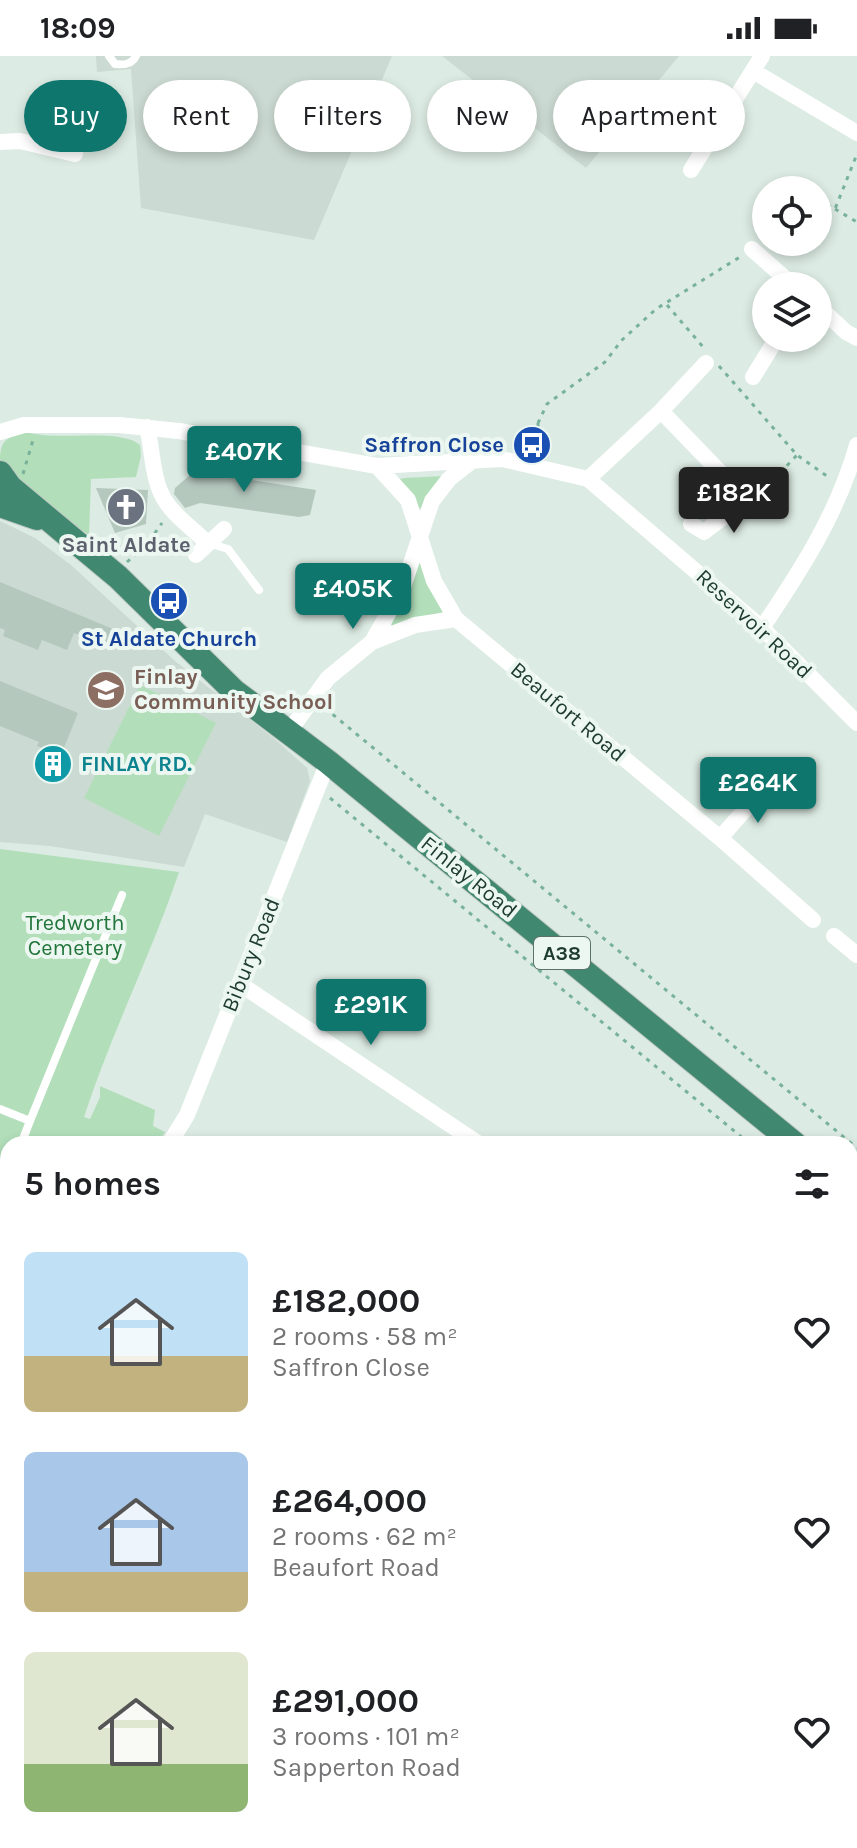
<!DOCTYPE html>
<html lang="en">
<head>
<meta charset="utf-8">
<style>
	:root { --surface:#fff; --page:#f2f2f2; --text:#202124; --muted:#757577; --accent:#0f766e }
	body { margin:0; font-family:Karla,sans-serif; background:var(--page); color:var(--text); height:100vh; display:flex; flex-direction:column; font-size:30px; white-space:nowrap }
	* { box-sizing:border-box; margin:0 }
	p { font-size:26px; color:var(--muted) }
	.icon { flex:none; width:44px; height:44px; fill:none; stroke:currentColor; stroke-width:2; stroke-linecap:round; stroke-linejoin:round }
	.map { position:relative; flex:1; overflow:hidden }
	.panel { position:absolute; left:0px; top:1080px; width:858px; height:712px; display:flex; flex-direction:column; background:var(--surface); border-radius:24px 24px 0 0; box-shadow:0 4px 12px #0003 }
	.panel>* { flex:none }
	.top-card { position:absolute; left:24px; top:24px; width:810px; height:72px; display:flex; gap:16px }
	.tools { position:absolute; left:752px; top:120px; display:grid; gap:16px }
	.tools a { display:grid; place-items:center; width:80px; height:80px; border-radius:50%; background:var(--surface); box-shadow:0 4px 12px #0003; font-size:40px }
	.price { position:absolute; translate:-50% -68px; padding:0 18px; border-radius:8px; background:var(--accent); color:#fff; font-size:26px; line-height:52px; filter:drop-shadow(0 2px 4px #0008) }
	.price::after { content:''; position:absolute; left:50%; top:48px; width:24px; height:18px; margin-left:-12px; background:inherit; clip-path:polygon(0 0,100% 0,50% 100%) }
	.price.current { background:#222; color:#fff }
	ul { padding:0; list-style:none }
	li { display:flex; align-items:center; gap:24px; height:200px; padding:0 24px }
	li span { display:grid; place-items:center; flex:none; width:224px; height:160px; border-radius:12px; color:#555 }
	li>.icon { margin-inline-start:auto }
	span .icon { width:96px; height:96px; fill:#fffc; stroke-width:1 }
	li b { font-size:34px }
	h2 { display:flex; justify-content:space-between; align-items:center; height:96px; padding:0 24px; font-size:34px }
	.tag { padding:0 28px; border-radius:36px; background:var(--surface); box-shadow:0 4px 12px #0003; font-size:28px; line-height:72px }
	.tag.current { background:var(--accent); color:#fff }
	.status { display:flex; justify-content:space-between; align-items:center; height:56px; padding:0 40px; background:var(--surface); direction:ltr }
	.status svg { height:22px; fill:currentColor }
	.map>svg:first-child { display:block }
</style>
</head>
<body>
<div class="status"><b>18:09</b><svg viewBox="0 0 49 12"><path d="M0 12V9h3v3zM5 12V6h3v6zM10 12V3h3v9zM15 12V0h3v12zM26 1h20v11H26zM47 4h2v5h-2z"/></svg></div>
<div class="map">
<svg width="857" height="1792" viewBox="0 0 857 1792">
	<rect width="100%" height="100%" fill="#dcebe3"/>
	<!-- built -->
	<path fill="#cbdad2" d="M 96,0 L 392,0 L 314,184 L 141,152 L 131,13 L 97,16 Z
		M 442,0 L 679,0 L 586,112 Z
		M 0,465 L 35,482 L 71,509 L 175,605 L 277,685 L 307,712 L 310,725 L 287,786 L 205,758 L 184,811 L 50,790 L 0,786 Z"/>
	<!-- green -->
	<path fill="#b2dfba" d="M 27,376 C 56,386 119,371 140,389 L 141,400 L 136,421 L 91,423 L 89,479 L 33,444 L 0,406 C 0,384 6,381 27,376 Z
		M 444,420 L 420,453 L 400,423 L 405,422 Z
		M 421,506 L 443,556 L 392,570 L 391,567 L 417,507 Z
		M 140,629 L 216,667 L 159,780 L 84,742 Z
		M 0,793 L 179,816 C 151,899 111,978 84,1061 L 90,1063 L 100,1041 L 100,1030 L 155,1054 L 153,1070 L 165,1076 L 157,1088 L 8,1088 L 8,1248 L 0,1268 Z
		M 125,1784 L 323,1784 L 320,1792 L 103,1792 Z
		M 585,1784 L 602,1784 L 624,1792 L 581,1792 Z"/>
	<!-- building -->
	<path fill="#b5c8be" d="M 198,412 L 219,419 L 316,434 L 310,459 L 299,461 L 200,447 L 185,452 L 174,438 L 175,432 Z
		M 96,432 L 148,434 L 146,468 L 115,477 Z
		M 0,526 L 113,573 L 106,590 L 74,577 L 67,594 L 42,584 L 38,594 L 3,580 L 5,574 L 0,572 Z
		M 0,625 L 78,657 L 61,699 L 37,690 L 39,686 L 0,670 Z"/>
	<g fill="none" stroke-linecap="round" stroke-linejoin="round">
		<!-- trunk casing -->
		<g stroke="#c0c8c5" stroke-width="26">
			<path id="trunk" d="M 0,417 L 10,431 L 118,521 L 234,635 L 328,706 L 795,1088
				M 0,449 L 37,462
				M 850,1133 L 857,1138"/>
		</g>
		<!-- path -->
		<path stroke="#79b29a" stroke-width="3" stroke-dasharray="4 6" stroke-linecap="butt" d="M 818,145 L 835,153 L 857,98
			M 835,153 L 857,166
			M 667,249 L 704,292
			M 719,310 L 797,399 L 831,423
			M 538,367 L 538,395
			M 521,392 L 538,367 L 547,348 L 605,306 L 622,284 L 656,253 L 740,201
			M 780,417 L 797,399
			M 23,418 L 33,384
			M 127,506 L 148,487 L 162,467
			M 325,652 L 857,1092
			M 330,742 L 750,1088
			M 850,1172 L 857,1178
			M 613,1784 L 633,1792"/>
		<!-- service -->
		<path stroke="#fff" stroke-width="8" d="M 109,0 L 115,8 C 123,9 132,9 136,0
			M 208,487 L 228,493 L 259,534
			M 0,1053 L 30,1065 L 122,839
			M 21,1088 L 30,1065
			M 0,1142 L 8,1122"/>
		<!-- minor -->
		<path stroke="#fff" stroke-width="16" d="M 753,15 L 857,77
			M 0,86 L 20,85 L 75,98
			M 691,114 L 762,0
			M 752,193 L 794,230
			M 818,250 L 846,276 L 857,282
			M 753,321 L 777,282
			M 661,355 L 748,445
			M 147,371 C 153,395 152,426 166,446 C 176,462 194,473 207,487
			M 0,376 L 24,369 L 119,369 L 179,375 L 377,410 L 502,403 L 588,423 L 762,572 L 857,667
			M 377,410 L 408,444 L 434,525 L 456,563 L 720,782 L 813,864
			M 588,423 L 661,355 L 706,307
			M 691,468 L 704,476 L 768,427
			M 196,499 L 224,473
			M 762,572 C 801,514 838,457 857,389
			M 372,586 L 415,569 L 456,563
			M 293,670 L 328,622 L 372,586 L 403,531 L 432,445 L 449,423 L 472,405
			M 720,782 L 766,730
			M 834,880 L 857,899
			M 240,928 L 479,1088
			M 169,1088 L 187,1059 L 328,706
			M 850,1358 L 857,1372
			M 0,1445 L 8,1436
			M 850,1448 L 857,1447
			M 0,1642 L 8,1645
			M 850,1646 L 857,1648
			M 850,1744 L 857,1746
			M 351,1784 L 370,1792
			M 0,1786 L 8,1768
			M 571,1792 L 575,1784"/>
		<!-- trunk -->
		<use href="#trunk" stroke="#418870" stroke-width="24"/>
		<!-- rail -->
		<path stroke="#56786b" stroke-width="4" stroke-dasharray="16 8" stroke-linecap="butt" d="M 0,1513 L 8,1517
			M 656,1784 L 677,1792
			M 683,1784 L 703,1792"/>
	</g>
	<!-- icons -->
	<defs>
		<g id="bus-disc" transform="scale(2)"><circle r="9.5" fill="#1a4fb4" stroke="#edf7f1"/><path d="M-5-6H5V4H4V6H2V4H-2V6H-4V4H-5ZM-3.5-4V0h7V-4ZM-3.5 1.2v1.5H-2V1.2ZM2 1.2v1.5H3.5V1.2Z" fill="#fff"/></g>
		<g id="church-disc" transform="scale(2)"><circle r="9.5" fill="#6b7280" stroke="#edf7f1"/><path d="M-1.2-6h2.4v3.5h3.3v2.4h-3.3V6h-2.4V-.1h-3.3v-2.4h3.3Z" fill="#fff"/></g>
		<g id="school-disc" transform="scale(2)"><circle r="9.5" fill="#8d6e63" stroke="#edf7f1"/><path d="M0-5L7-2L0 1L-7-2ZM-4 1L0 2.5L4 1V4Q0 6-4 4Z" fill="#fff"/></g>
		<g id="building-disc" transform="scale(2)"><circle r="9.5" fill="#0f9aa8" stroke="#edf7f1"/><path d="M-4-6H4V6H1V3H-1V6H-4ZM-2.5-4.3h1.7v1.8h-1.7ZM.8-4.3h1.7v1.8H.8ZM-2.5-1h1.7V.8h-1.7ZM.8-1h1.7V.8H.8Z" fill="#fff"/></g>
	</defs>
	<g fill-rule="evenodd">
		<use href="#bus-disc" x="532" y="389"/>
		<use href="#church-disc" x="126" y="451"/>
		<use href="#bus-disc" x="169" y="545"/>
		<use href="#school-disc" x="106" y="634"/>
		<use href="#building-disc" x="53" y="708"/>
	</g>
	<g text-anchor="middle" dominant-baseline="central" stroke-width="8" stroke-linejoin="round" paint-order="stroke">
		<!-- shield labels -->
		<rect fill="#edf7f1" stroke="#5b736a" stroke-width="2" x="534" y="881" width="56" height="32" rx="6"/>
		<g font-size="20" font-weight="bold" fill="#1d3b30">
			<text x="562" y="897">A38</text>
		</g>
		<!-- transit labels -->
		<g font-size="22" font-weight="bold" fill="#164399" stroke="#edf7f1" text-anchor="end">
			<text x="504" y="389">Saffron Close</text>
			<text x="169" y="583" text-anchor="middle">St Aldate Church</text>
		</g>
		<!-- worship labels -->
		<g font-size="22" font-weight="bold" fill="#5b616d" stroke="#edf7f1">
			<text x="126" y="489">Saint Aldate</text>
		</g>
		<!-- street labels -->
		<g font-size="22" fill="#1d3b30" stroke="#edf7f1">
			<text transform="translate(754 568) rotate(43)">Reservoir Road</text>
			<text transform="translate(568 656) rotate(40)">Beaufort Road</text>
			<text transform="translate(469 821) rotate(39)">Finlay Road</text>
			<text transform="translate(251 899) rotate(-68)">Bibury Road</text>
		</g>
		<!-- education labels -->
		<g font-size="22" font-weight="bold" fill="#785e54" stroke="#edf7f1" text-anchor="start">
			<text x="134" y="621">Finlay<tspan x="134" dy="25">Community School</tspan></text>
		</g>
		<!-- culture labels -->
		<g font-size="22" font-weight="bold" fill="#0d838f" stroke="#edf7f1" text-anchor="start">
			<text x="81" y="708">FINLAY RD.</text>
		</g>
		<!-- park labels -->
		<g font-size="22" fill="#23763b" stroke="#edf7f1">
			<text x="75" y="867">Tredworth<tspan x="75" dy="25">Cemetery</tspan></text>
		</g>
	</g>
</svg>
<div class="tools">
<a><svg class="icon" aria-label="locate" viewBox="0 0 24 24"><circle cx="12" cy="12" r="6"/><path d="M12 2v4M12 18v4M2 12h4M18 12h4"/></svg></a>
<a><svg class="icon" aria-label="layers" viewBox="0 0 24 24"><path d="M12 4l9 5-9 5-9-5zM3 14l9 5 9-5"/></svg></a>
</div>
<b class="price" style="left:244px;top:438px">£407K</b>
<b class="price current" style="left:734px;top:479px">£182K</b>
<b class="price" style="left:353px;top:575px">£405K</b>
<b class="price" style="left:758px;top:769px">£264K</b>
<b class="price" style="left:371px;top:991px">£291K</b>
<div class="top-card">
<a class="tag current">Buy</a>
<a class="tag">Rent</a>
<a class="tag">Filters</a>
<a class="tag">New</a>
<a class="tag">Apartment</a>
</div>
<section class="panel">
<h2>5 homes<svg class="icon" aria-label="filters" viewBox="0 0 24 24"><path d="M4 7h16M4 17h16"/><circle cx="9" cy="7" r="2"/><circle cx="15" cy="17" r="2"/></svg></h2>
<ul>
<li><span style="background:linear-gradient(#bfe0f5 65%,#c2b280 0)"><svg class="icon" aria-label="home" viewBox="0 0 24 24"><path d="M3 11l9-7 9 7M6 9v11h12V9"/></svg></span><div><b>£182,000</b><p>2 rooms · 58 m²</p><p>Saffron Close</p></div><svg class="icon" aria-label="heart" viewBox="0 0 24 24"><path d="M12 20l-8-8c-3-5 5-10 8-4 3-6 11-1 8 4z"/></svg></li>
<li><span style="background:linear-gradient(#a9c7e8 75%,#c2b280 0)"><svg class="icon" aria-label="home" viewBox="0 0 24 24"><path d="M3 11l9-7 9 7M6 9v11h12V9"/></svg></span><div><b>£264,000</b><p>2 rooms · 62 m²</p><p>Beaufort Road</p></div><svg class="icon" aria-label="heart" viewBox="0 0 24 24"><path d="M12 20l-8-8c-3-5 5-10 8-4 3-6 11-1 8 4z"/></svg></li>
<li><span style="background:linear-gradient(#dfe7d0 70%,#8fb573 0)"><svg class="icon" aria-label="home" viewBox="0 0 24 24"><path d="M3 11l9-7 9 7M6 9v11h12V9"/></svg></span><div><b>£291,000</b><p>3 rooms · 101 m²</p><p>Sapperton Road</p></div><svg class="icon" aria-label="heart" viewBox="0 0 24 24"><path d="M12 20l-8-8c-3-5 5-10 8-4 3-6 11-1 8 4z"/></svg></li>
</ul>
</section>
</div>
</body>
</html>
